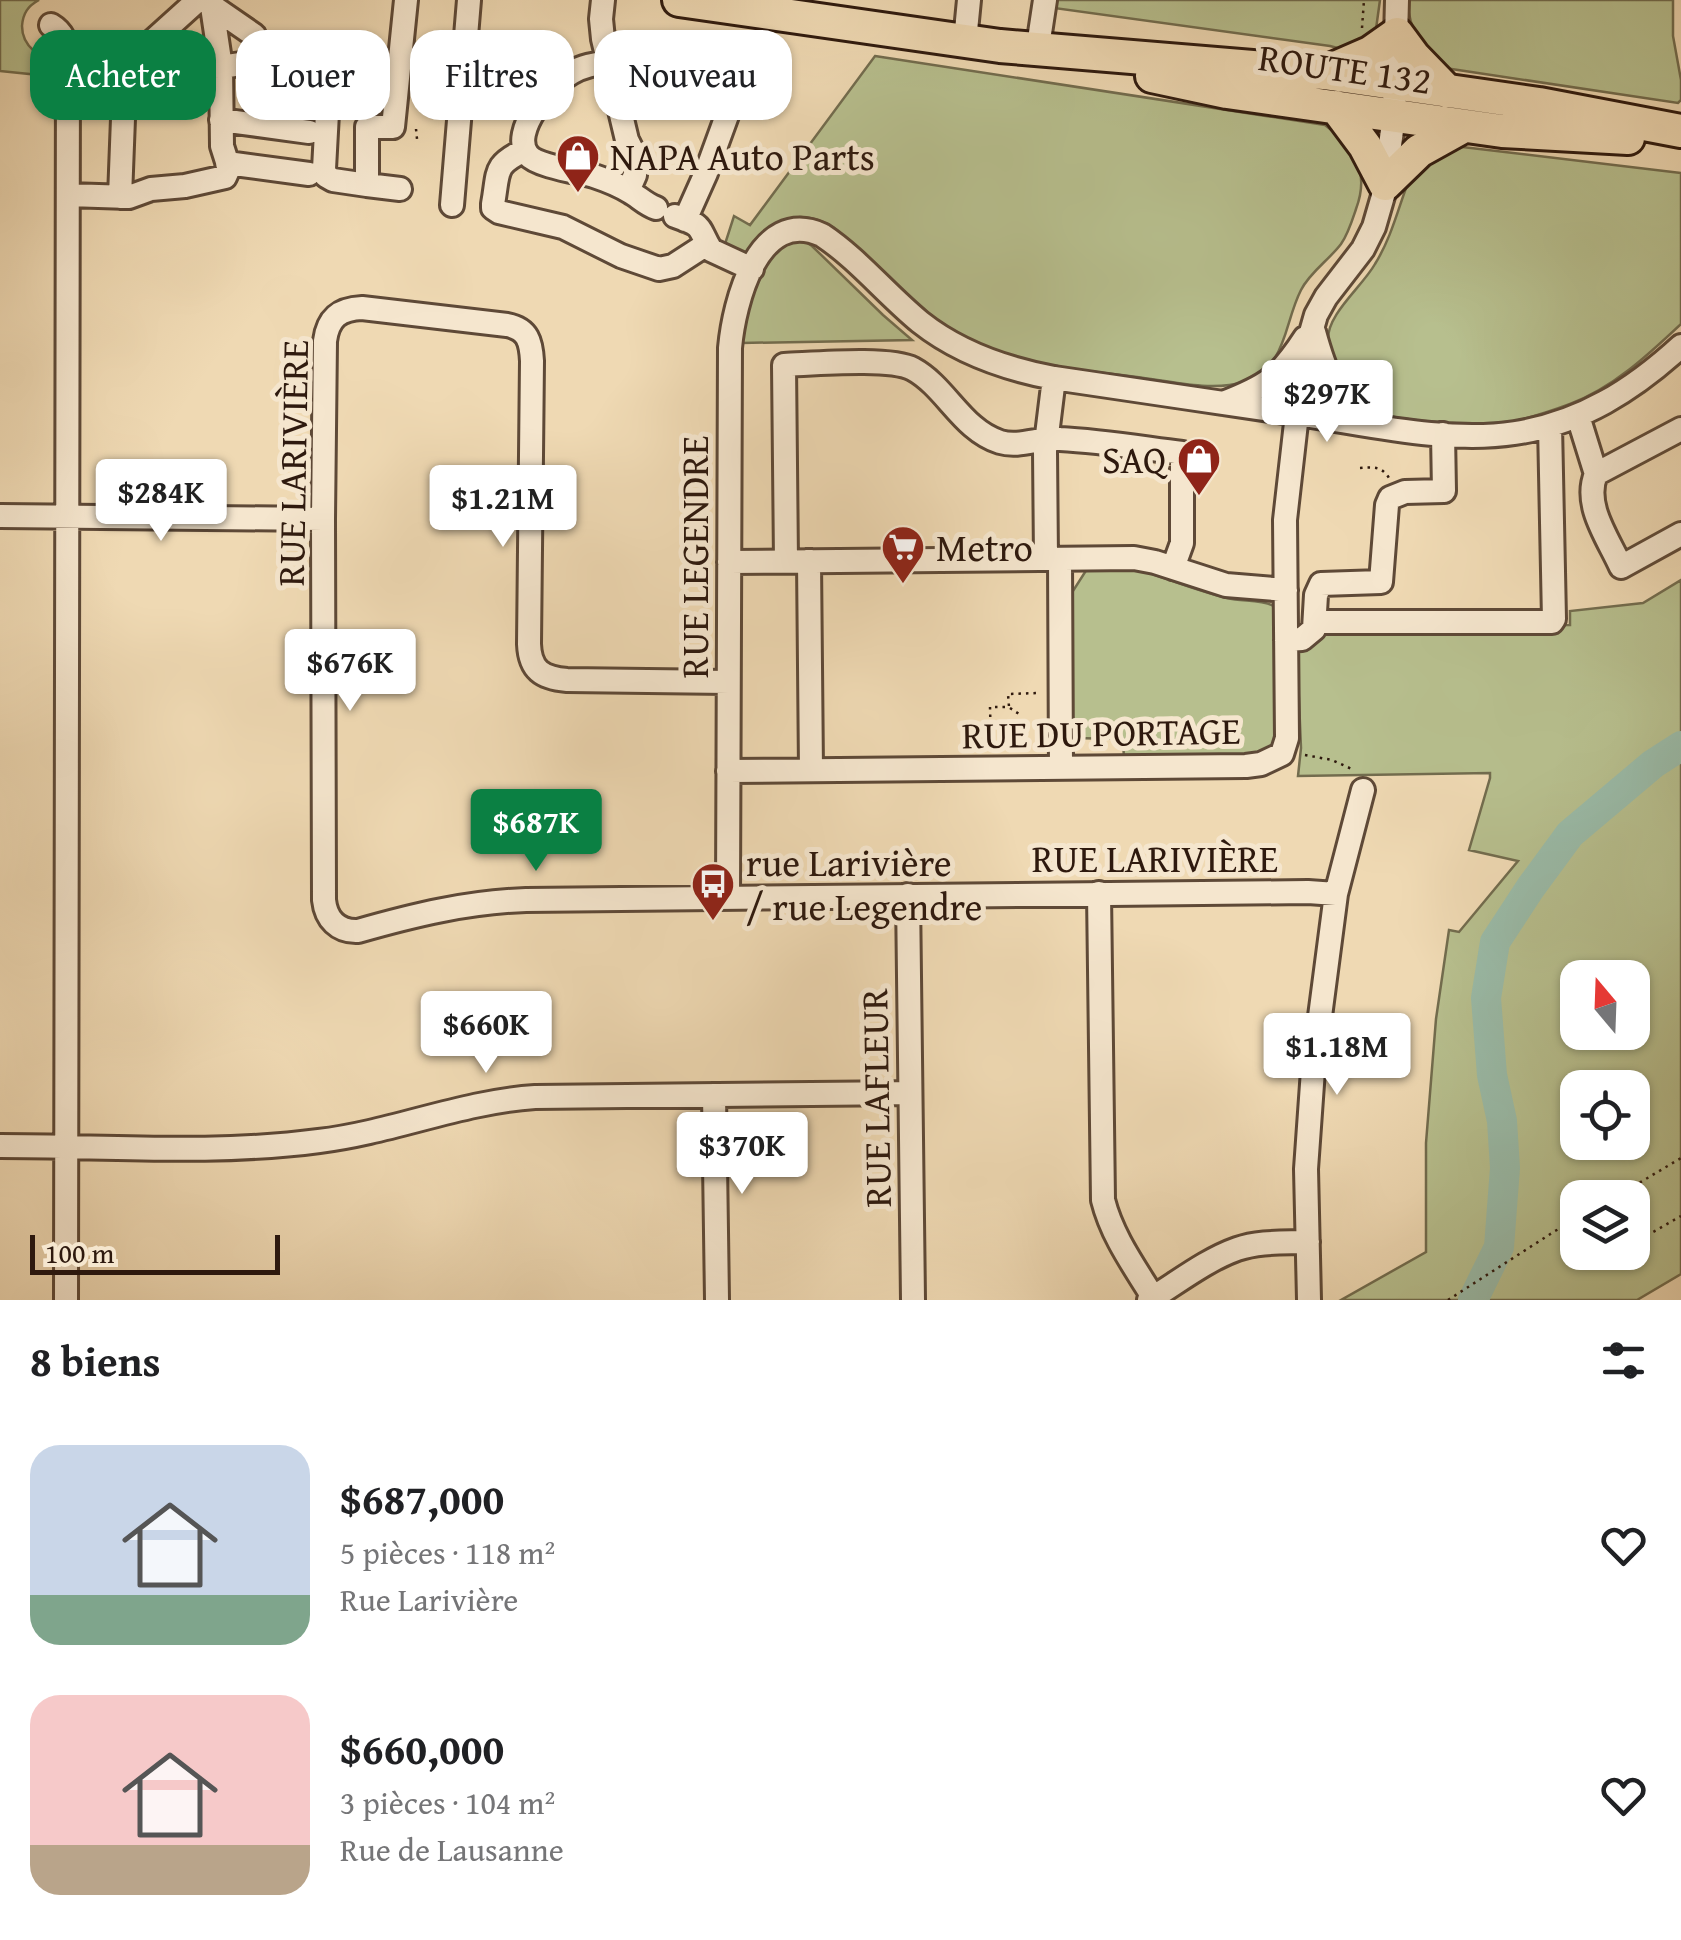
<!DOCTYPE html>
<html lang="fr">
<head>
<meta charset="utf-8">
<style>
	:root { --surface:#fff; --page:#f6f6f6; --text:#202124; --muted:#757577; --accent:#0b8043 }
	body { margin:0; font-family:"Gentium Book Plus",serif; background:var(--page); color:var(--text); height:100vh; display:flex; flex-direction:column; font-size:38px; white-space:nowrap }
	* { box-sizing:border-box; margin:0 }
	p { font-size:32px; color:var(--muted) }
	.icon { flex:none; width:55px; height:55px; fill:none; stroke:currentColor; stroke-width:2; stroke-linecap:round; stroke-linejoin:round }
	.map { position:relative; height:1300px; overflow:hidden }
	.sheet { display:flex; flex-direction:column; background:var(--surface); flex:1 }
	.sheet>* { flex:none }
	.banner { position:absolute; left:30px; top:30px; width:1000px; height:90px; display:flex; gap:20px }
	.needle { width:65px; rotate:341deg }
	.controls { position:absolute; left:1560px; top:960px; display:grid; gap:20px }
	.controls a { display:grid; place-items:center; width:90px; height:90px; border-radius:20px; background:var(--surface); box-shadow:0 2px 8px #0004; font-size:50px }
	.scale { position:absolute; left:30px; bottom:25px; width:250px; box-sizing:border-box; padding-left:10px; border:5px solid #2e190e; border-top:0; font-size:28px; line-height:35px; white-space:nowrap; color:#2e190e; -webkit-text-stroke:8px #f5e6ce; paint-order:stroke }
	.price { position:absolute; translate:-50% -85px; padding:0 22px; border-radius:10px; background:#fff; color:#222; font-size:32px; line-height:65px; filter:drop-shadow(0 2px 5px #0008) }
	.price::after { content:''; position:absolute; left:50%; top:60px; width:30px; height:22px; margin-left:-15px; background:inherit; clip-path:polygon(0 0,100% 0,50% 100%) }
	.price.active { background:var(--accent); color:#fff }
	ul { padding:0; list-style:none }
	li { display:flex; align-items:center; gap:30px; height:250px; padding:0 30px }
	li span { display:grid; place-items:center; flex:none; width:280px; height:200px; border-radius:30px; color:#555 }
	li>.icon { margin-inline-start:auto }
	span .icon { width:120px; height:120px; fill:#fffc; stroke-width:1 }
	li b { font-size:42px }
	h2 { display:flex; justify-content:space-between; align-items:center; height:120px; padding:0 30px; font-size:42px }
	.tag { padding:0 35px; border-radius:30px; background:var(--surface); box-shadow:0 2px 8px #0004; font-size:35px; line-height:90px }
	.tag.active { background:var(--accent); color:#fff }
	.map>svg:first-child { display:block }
</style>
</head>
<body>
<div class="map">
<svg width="1681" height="1300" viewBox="0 0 1681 1300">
	<rect width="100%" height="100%" fill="#efd9b3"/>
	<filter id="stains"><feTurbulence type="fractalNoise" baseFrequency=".002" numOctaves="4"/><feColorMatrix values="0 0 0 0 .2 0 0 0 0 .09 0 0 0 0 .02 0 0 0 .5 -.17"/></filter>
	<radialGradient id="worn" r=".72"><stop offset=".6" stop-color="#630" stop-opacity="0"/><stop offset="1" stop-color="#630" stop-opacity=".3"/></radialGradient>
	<!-- green -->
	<path fill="#b7bf8e" stroke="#726c4e" stroke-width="2.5" fill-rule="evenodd" d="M 0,0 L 39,0 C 28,6 23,13 22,26 C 22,48 41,57 59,65 L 59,77 L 0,71 Z
		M 1054,0 L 1380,0 L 1376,29 L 1345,50 L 1330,46 L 1054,8 Z
		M 1407,0 L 1673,0 L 1673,36 L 1681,80 L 1681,100 L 1678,103 L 1445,68 C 1420,50 1410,31 1407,0 Z
		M 875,56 L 1325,125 C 1355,148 1370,172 1356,209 C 1352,221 1348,234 1341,244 C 1329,260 1310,272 1301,290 C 1283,325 1288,367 1243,382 C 1213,392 1168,381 1137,377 C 1085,370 1029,368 981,346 C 924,319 879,269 833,227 C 798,206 767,220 748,254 L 725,244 L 734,216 L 750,225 Z
		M 1454,146 L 1681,173 L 1681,324 C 1648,355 1613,388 1570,404 C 1554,410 1536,416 1519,420 C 1488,427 1387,423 1361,406 C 1347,397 1328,358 1328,340 C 1327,314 1362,287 1375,264 C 1393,235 1399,204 1412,172 Z
		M 794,241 L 804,241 L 812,246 L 883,315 L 912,340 L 742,343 C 747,307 757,256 794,241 Z
		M 1087,569 L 1129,569 L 1143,571 C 1171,580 1199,591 1227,598 C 1242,602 1260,599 1274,606 L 1275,742 L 1272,747 L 1255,756 L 1124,759 L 1123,739 L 1072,738 L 1071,594 Z
		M 1681,580 L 1681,1274 L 1637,1300 L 1341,1300 L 1426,1252 L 1426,1143 L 1436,1019 L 1449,930 L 1459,932 L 1518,861 L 1469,850 L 1490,778 L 1490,773 L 1298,776 L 1301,748 L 1297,653 L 1332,627 L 1570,625 L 1570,611 L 1643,603 ZM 1578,978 L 1632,978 L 1632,1032 L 1578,1032 ZM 1578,1088 L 1632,1088 L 1632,1142 L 1578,1142 ZM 1578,1198 L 1632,1198 L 1632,1252 L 1578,1252 Z"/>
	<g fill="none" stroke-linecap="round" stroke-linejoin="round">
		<!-- river -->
		<path stroke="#9abba8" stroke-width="30" d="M 1473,1300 L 1499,1247 L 1505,1168 L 1502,1121 L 1492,1075 L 1486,998 L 1495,942 L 1531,887 L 1570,834 L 1653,764 L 1681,746"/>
		<!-- minor casing -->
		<g stroke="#5e4937" stroke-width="28">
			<path id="minor" d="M 603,0 L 601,19 L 603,39 L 627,140 L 636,158 L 635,175 L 628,191
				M 51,25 C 63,32 66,42 68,56 L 66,1300
				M 965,41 L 969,0
				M 1037,53 L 1045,0
				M 608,62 C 595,64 582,66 571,73 C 551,84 509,132 528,155 C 537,166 579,172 594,176 C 606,180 619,185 630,192 C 639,197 645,204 656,208
				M 125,66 L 221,67 L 254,62 L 259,51 L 254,35 L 212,6
				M 327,113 L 324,169 L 326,176 L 333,180 L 367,185
				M 221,120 L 309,132
				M 525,150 C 493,165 499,171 493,204 L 493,208 L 499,212 L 563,227 L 621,256 L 659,269 L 673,266 L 707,244
				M 227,163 L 309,174
				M 400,189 L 367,185 L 367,127 L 393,127 L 406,0
				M 68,195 L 129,197 L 151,189 L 185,186 L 225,177 L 229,168 L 222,146 L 221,67 L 211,0
				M 120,197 L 125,66 L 198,0
				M 452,205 L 469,0
				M 675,216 C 706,227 696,225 711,250 L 752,269
				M 685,220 L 706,173 L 733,99
				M 1314,332 C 1326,376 1333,390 1364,424
				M 1223,403 C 1267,386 1279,378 1305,338
				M 1578,416 L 1596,474 L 1681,429
				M 1596,474 C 1583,505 1608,538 1621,567 L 1681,534
				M 0,516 L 323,519
				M 1046,559 L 1045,451 L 1054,378
				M 1060,559 L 1061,768
				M 786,561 L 784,365 C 813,364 890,357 913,369 C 946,387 962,430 1000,442 C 1020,448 1040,437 1060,439 C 1101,441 1142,448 1182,453 L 1182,543 L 1173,568
				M 809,561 L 811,770
				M 729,562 L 1134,558 L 1155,562 L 1226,585 L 1286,590
				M 1316,622 L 1552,622 L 1554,619 L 1550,425
				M 1286,640 L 1302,639 L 1314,629 L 1316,595 L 1321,584 L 1381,582 L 1387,505 L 1390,498 L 1405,492 L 1444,491 L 1443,434
				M 728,682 L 567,680 C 542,678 530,670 529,644 L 532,361 C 531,342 528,329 507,325 L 362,308 C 339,309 328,318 325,341 L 323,519 L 324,900 C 326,919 338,932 358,931 C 414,915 468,902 526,900 L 1308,892 L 1336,894
				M 728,771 L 1246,766 L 1261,764 L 1282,754 L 1287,738 L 1285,520 L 1297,414 L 1308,343 L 1316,315 L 1326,297 L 1363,249 L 1374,227 L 1383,196 L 1394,116 L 1397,0
				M 1099,893 L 1103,1200 C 1112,1236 1134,1266 1153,1297
				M 908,895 L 913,1300
				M 728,897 L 730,348 C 734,303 758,206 822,235 C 858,259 886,294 920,322 C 959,353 1006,369 1054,378 C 1140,391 1225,403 1311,416 C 1375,426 1450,443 1515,433 C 1581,423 1633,390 1681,346
				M 714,1095 L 717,1300
				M 0,1146 C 106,1146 214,1155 319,1141 C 393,1132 461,1102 535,1097 L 910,1093
				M 1149,1300 C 1177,1283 1206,1260 1237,1249 C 1260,1241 1284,1243 1308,1242
				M 1309,1300 L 1306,1169 L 1313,1070 L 1336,894 L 1363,790"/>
		</g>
		<!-- highway casing -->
		<g stroke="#2e190e" stroke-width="38">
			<path id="highway" d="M 679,0 L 1000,46 L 1324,73 L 1539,104 L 1681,131
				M 1324,73 L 1370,53 L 1397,34 L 1414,57 L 1447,91
				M 1152,76 L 1227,92 L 1502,131 L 1628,138
				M 1336,107 L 1365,146 L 1385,184 L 1419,151 L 1464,126"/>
		</g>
		<!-- path -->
		<path stroke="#2e190e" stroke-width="2.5" stroke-dasharray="2.5 5" stroke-linecap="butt" d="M 1362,28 L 1364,0
			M 416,129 L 417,139
			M 1360,468 C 1372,467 1382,466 1389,478
			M 1010,708 L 1022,716
			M 991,747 L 990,707 L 1009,707 L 1008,694 L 1039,693
			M 1305,755 L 1332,760 L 1354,770
			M 1614,1198 L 1681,1158
			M 1632,1238 L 1648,1235 L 1681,1216
			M 1448,1300 L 1555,1231 L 1568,1224 L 1578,1224"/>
		<!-- minor -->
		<use href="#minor" stroke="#f5e6ce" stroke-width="22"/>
		<!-- highway -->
		<use href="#highway" stroke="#efd9b3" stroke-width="32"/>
	</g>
	<!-- icons -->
	<defs>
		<g id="shop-pin" transform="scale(2.25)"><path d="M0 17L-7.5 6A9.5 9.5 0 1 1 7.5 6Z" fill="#8f2418" stroke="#f5e6ce"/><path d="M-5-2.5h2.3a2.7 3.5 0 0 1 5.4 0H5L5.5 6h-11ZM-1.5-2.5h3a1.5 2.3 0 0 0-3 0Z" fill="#fff"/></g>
		<g id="supermarket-pin" transform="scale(2.25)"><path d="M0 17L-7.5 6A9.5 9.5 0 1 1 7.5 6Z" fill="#8f2418" stroke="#f5e6ce"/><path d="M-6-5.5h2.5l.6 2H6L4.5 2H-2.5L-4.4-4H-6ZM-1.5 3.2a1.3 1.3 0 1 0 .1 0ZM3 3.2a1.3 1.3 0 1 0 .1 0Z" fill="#fff"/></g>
		<g id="bus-pin" transform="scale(2.25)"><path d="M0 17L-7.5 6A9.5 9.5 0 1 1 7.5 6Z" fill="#8f2418" stroke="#f5e6ce"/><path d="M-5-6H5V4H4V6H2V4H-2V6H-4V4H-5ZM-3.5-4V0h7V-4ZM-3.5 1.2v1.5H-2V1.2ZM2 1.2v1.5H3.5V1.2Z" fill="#fff"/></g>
	</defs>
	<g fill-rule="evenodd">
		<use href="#shop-pin" x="578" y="156"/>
		<use href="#shop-pin" x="1199" y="459"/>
		<use href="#supermarket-pin" x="903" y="547"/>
		<use href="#bus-pin" x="713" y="884"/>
	</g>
	<g text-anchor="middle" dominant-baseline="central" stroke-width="10" stroke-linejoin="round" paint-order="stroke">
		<!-- street labels -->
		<g font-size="38" fill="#2e190e" stroke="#f5e6ce">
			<text transform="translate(1345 68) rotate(8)">ROUTE 132</text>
			<text transform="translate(292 463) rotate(-89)">RUE LARIVIÈRE</text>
			<text transform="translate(694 557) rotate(-90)">RUE LEGENDRE</text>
			<text transform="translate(1101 732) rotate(-1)">RUE DU PORTAGE</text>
			<text x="1155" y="858">RUE LARIVIÈRE</text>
			<text transform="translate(875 1098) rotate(-91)">RUE LAFLEUR</text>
		</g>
		<!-- poi labels -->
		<g font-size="38" fill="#2e190e" stroke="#f5e6ce" text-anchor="start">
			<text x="610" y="156">NAPA Auto Parts</text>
			<text x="1166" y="459" text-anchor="end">SAQ</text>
			<text x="936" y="547">Metro</text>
			<text x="746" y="862">rue Larivière<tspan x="746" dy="44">/ rue Legendre</tspan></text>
		</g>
	</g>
	<rect width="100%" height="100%" filter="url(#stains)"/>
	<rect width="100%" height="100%" fill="url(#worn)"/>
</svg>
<div class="controls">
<a><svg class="needle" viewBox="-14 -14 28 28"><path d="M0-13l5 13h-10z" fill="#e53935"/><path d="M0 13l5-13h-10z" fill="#757577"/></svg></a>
<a><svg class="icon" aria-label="locate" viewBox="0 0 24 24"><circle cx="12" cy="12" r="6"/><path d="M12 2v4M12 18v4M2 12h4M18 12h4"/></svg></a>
<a><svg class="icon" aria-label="layers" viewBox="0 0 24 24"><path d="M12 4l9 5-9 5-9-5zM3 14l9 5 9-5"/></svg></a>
</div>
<div class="scale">100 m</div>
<b class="price" style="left:1327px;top:445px">$297K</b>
<b class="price" style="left:161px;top:544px">$284K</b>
<b class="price" style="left:503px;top:550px">$1.21M</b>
<b class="price" style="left:350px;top:714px">$676K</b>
<b class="price active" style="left:536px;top:874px">$687K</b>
<b class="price" style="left:486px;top:1076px">$660K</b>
<b class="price" style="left:1337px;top:1098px">$1.18M</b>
<b class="price" style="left:742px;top:1197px">$370K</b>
<div class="banner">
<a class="tag active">Acheter</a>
<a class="tag">Louer</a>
<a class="tag">Filtres</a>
<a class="tag">Nouveau</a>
</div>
</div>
<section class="sheet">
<h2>8 biens<svg class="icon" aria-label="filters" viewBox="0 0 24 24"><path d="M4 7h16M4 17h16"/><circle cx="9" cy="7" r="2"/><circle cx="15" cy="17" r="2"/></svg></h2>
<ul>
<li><span style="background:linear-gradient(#c9d6e8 75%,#7fa58c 0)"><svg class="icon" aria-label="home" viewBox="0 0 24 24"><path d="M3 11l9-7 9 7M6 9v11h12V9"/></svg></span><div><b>$687,000</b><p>5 pièces · 118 m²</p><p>Rue Larivière</p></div><svg class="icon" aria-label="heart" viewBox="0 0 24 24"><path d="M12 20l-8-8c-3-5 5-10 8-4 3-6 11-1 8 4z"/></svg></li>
<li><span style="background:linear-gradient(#f6c9c9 75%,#b9a48a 0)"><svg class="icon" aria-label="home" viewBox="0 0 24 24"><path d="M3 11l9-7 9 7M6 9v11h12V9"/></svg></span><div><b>$660,000</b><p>3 pièces · 104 m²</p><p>Rue de Lausanne</p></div><svg class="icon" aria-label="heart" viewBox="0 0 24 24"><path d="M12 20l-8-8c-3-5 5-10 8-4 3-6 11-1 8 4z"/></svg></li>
</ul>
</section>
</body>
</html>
